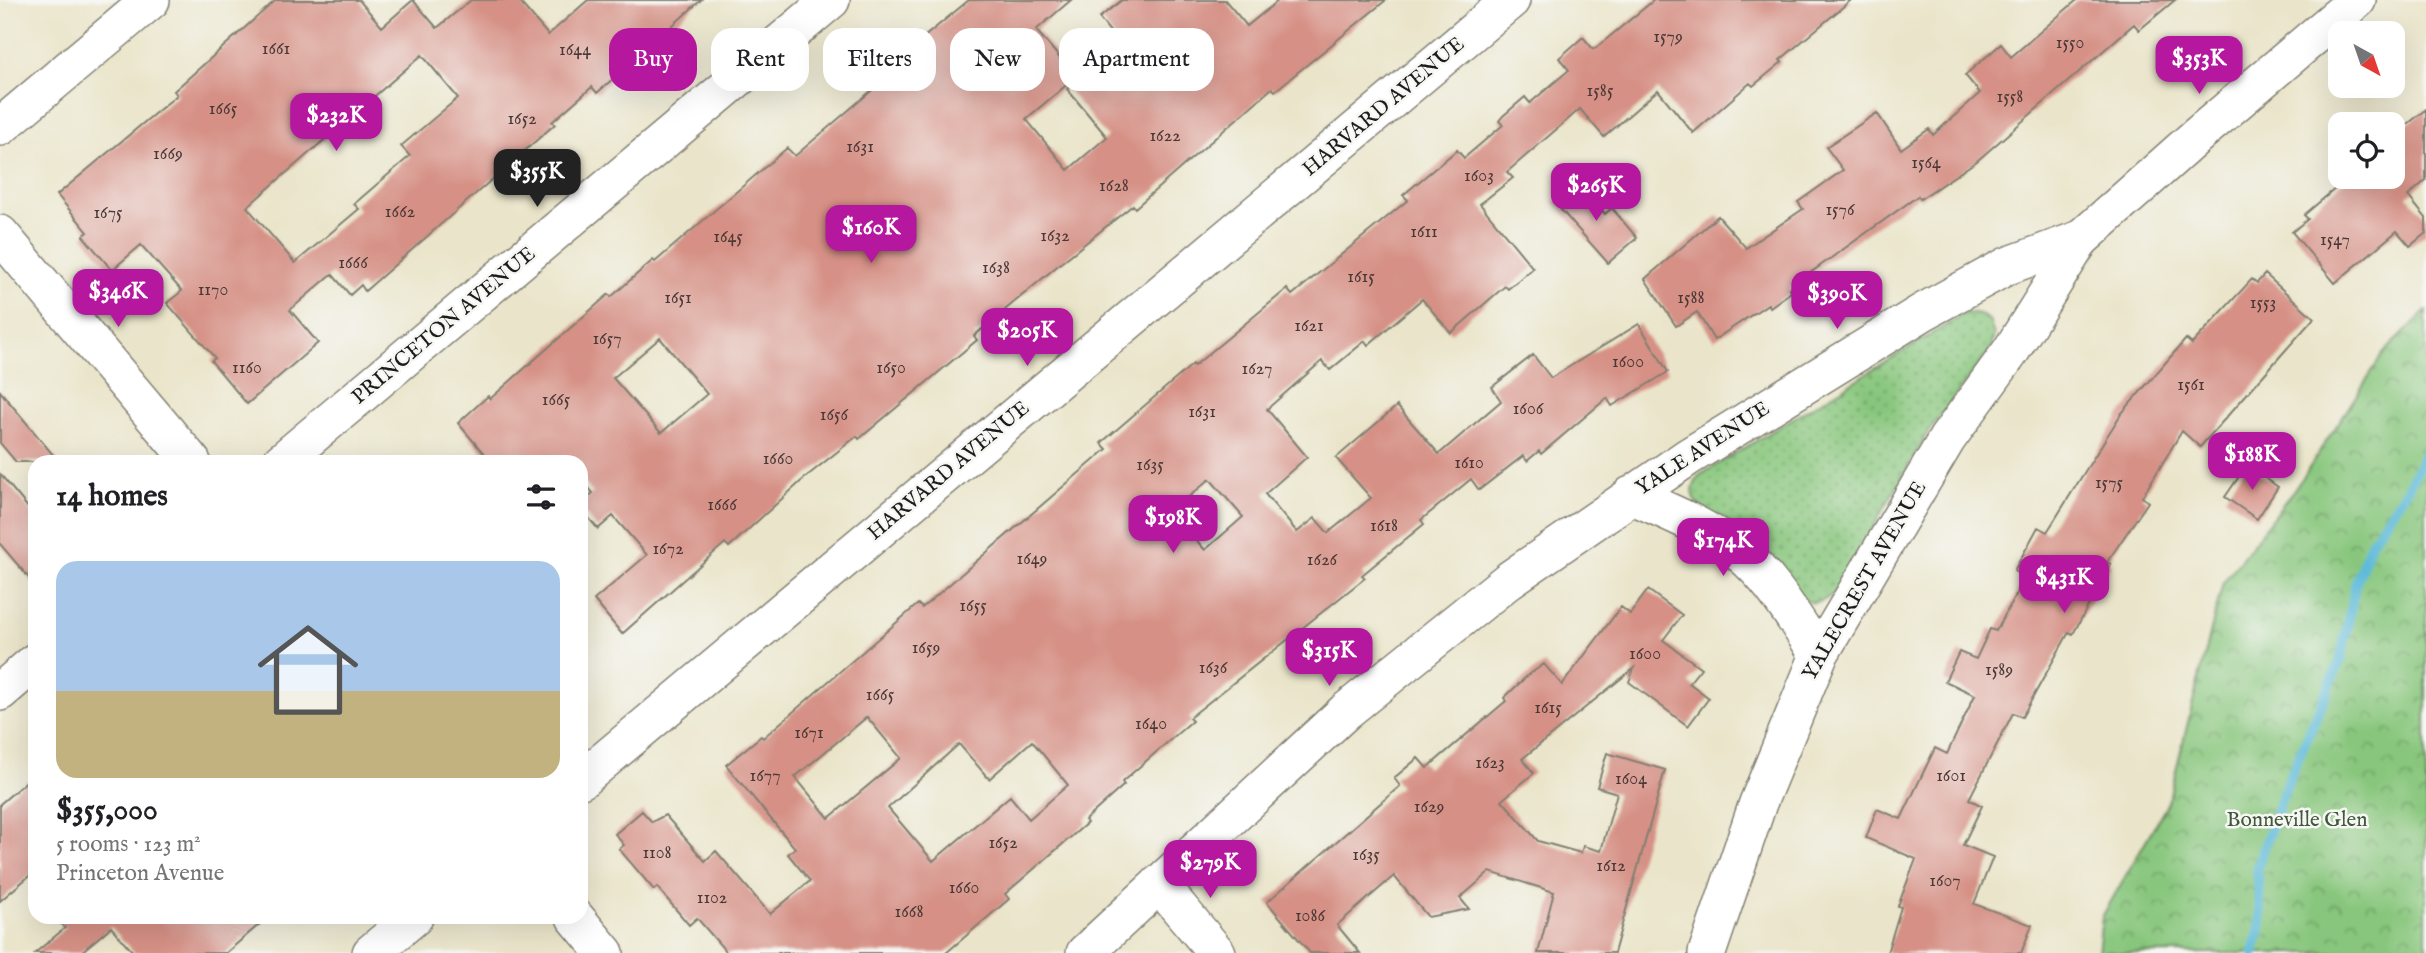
<!DOCTYPE html>
<html lang="en">
<head>
<meta charset="utf-8">
<style>
	:root { --surface:#fff; --page:#f2f2f2; --text:#202124; --muted:#757577; --line:#e0e0e0; --accent:#b5179e }
	body { margin:0; font-family:"IM FELL English",serif; background:var(--page); color:var(--text); height:100vh; display:flex; flex-direction:column; font-size:26px; white-space:nowrap }
	* { box-sizing:border-box; margin:0 }
	p { font-size:23px; color:var(--muted) }
	.icon { flex:none; width:38px; height:38px; fill:none; stroke:currentColor; stroke-width:2; stroke-linecap:round; stroke-linejoin:round }
	.map { position:relative; flex:1; overflow:hidden }
	.drawer { position:absolute; left:28px; top:455px; width:560px; height:469px; display:flex; flex-direction:column; background:var(--surface); border-radius:21px; box-shadow:0 7px 28px #0002 }
	.drawer>* { flex:none }
	.banner { position:absolute; left:609px; top:28px; width:665px; height:63px; display:flex; gap:14px }
	.needle { width:46px; rotate:140deg }
	.controls { position:absolute; left:2328px; top:21px; display:grid; gap:14px }
	.controls a { display:grid; place-items:center; width:77px; height:77px; border-radius:14px; background:var(--surface); box-shadow:0 7px 28px #0002; font-size:35px }
	.price { position:absolute; translate:-50% -60px; padding:0 16px; border-radius:14px; background:var(--accent); color:#fff; font-size:23px; line-height:46px; filter:drop-shadow(0 2px 4px #0008) }
	.price::after { content:''; position:absolute; left:50%; top:42px; width:21px; height:16px; margin-left:-10px; background:inherit; clip-path:polygon(0 0,100% 0,50% 100%) }
	.price.active { background:#222; color:#fff }
	ul { padding:0; list-style:none }
	li { display:grid; align-content:center; gap:14px; height:371px; padding:0 28px }
	li+li { border-top:2px solid var(--line) }
	li span { display:grid; place-items:center; height:217px; border-radius:21px; color:#555 }
	li>.icon { margin-inline-start:auto }
	span .icon { width:126px; height:126px; fill:#fffc; stroke-width:1 }
	li b { font-size:30px }
	h2 { display:flex; justify-content:space-between; align-items:center; height:84px; padding:0 28px; font-size:30px }
	.tag { padding:0 24px; border-radius:21px; background:var(--surface); box-shadow:0 7px 28px #0002; font-size:24px; line-height:63px }
	.tag.active { background:var(--accent); color:#fff }
	.map>svg:first-child { display:block }
</style>
</head>
<body>
<div class="map">
<svg width="2426" height="953" viewBox="0 0 2426 953">
	<defs>
		<pattern id="grass-dots" width="8" height="8" patternUnits="userSpaceOnUse" patternTransform="scale(1.75)"><rect width="8" height="8" fill="#87c67c"/><path d="M2 2h.1M6 6h.1" fill="none" stroke="#6ea065" stroke-width="1.8" stroke-linecap="round"/></pattern>
		<pattern id="park-crowns" width="20" height="18" patternUnits="userSpaceOnUse" patternTransform="scale(1.75)"><rect width="20" height="18" fill="#87c67c"/><path d="M2 6a3 3 0 1 1 6 0M12 15a3 3 0 1 1 6 0" fill="none" stroke="#6ea065"/></pattern>
	</defs>
	<rect width="100%" height="100%" fill="#f6f6f2"/>
	<filter id="ink" filterUnits="userSpaceOnUse"><feTurbulence type="fractalNoise" baseFrequency=".0143" numOctaves="2"/><feDisplacementMap in="SourceGraphic" scale="14" xChannelSelector="R" yChannelSelector="G"/><feConvolveMatrix kernelMatrix="1 2 1 2 8 2 1 2 1" color-interpolation-filters="sRGB"/></filter>
	<filter id="wash" filterUnits="userSpaceOnUse"><feTurbulence type="fractalNoise" baseFrequency=".00686" numOctaves="4" result="noise"/><feDisplacementMap in="SourceGraphic" scale="28" xChannelSelector="R" yChannelSelector="G"/><feGaussianBlur stdDeviation="1.57" result="paint"/><feColorMatrix in="noise" values="0 0 0 0 0 0 0 0 0 0 0 0 0 0 0 0 0 1.4 0 .05"/><feComposite in="paint" operator="in"/></filter>
	<g filter="url(#wash)">
		<rect width="100%" height="100%" fill="#eae5ca"/>
		<!-- grass -->
		<path fill="url(#grass-dots)" stroke="#52714c" stroke-width="2" d="M 1966,313 L 1980,315 L 1989,320 L 1994,336 L 1990,350 L 1928,432 L 1835,593 C 1827,598 1820,604 1810,602 C 1799,600 1772,557 1760,546 C 1738,525 1672,511 1700,475 Z"/>
		<!-- park -->
		<path fill="url(#park-crowns)" stroke="#52714c" stroke-width="2" d="M 2426,311 L 2426,953 L 2098,953 L 2102,917 L 2168,802 L 2223,583 L 2304,476 L 2384,353 Z"/>
		<g fill="none" stroke-linecap="round" stroke-linejoin="round">
			<!-- stream -->
			<path stroke="#5bbad9" stroke-width="10" d="M 2254,953 L 2261,923 L 2257,867 L 2286,786 L 2341,659 L 2355,585 L 2372,540 L 2405,493 L 2426,451"/>
		</g>
		<g id="blocks">
			<!-- building -->
			<path fill="#d69085" fill-rule="evenodd" d="M 276,0 L 359,0 L 382,27 L 413,0 L 437,28 L 471,0 L 518,0 L 548,35 L 588,0 L 701,0 L 597,93 L 592,87 L 552,122 L 555,124 L 365,291 L 361,285 L 350,295 L 332,274 L 290,310 L 318,343 L 247,404 L 211,361 L 215,358 L 167,303 L 182,291 L 141,245 L 112,270 L 83,236 L 88,232 L 57,195 L 177,95 L 174,91 ZM 422,55 L 458,98 L 401,146 L 410,156 L 354,204 L 359,209 L 295,263 L 247,207 Z
				M 969,0 L 1071,0 L 1036,30 L 1076,77 L 1026,119 L 1068,170 L 1107,137 L 1067,89 L 1120,44 L 1099,18 L 1122,0 L 1225,0 L 1247,26 L 1279,0 L 1386,0 L 1275,91 L 1272,88 L 1135,208 L 1133,205 L 1062,262 L 974,336 L 977,340 L 859,439 L 857,436 L 807,476 L 729,547 L 725,543 L 622,634 L 594,600 L 647,555 L 613,516 L 598,529 L 581,509 L 581,503 L 593,493 L 581,479 L 581,462 L 491,462 L 458,423 L 488,396 L 490,399 L 609,294 L 611,297 L 653,260 L 655,262 L 787,148 L 795,156 L 877,86 L 872,80 ZM 660,338 L 707,394 L 661,433 L 613,378 Z
				M 1654,0 L 1851,0 L 1780,60 L 1782,62 L 1753,86 L 1750,83 L 1693,133 L 1658,90 L 1604,137 L 1580,109 L 1507,172 L 1513,178 L 1480,204 L 1533,268 L 1508,289 L 1505,286 L 1451,333 L 1422,299 L 1368,345 L 1365,341 L 1330,370 L 1322,361 L 1267,409 L 1307,457 L 1265,494 L 1297,532 L 1315,518 L 1328,533 L 1371,498 L 1336,458 L 1397,406 L 1439,454 L 1501,401 L 1492,387 L 1533,355 L 1551,378 L 1639,324 L 1668,372 L 1612,406 L 1607,398 L 1541,454 L 1539,451 L 1527,461 L 1523,456 L 1479,490 L 1471,479 L 1421,520 L 1424,524 L 1362,575 L 1365,578 L 1189,718 L 1192,721 L 1122,782 L 1124,785 L 1085,820 L 1087,823 L 1005,894 L 1009,899 L 946,953 L 727,953 L 697,918 L 689,925 L 657,887 L 654,890 L 619,849 L 624,845 L 615,834 L 642,811 L 652,822 L 665,815 L 705,861 L 716,851 L 770,914 L 810,881 L 788,854 L 795,848 L 726,765 L 761,736 L 763,738 L 918,604 L 922,608 L 1107,449 L 1101,443 L 1193,364 L 1194,366 L 1287,289 L 1292,295 L 1408,200 L 1403,195 L 1457,150 L 1464,158 L 1503,125 L 1499,121 L 1503,116 L 1525,97 L 1530,103 L 1569,70 L 1559,58 L 1583,37 L 1593,49 L 1597,47 ZM 1210,479 L 1243,517 L 1205,550 L 1171,512 ZM 867,717 L 901,758 L 829,818 L 795,777 ZM 1032,741 L 1068,785 L 1029,819 L 1010,796 L 933,861 L 888,808 L 959,744 L 989,779 Z
				M 2077,0 L 2175,0 L 2139,30 L 2134,24 L 1977,161 L 1920,199 L 1918,196 L 1789,288 L 1791,292 L 1770,307 L 1768,304 L 1714,340 L 1697,312 L 1676,326 L 1645,279 L 1718,216 L 1746,248 L 1803,209 L 1798,202 L 1843,170 L 1826,147 L 1877,113 L 1901,149 L 1929,129 L 1933,135 L 1980,93 L 1965,75 L 2001,44 L 2011,57 Z
				M 2426,109 L 2426,180 L 2408,196 L 2426,218 L 2426,233 L 2410,246 L 2397,231 L 2335,283 L 2292,232 L 2308,219 L 2304,215 L 2349,177 L 2392,177 L 2392,137 Z
				M 1578,182 L 1605,214 L 1612,208 L 1637,238 L 1608,263 L 1554,202 Z
				M 2265,274 L 2314,318 L 2200,447 L 2182,431 L 2142,497 L 2148,502 L 2107,562 L 2111,564 L 2073,634 L 2069,632 L 2022,717 L 2013,713 L 1969,799 L 1982,806 L 1963,845 L 1993,857 L 1974,904 L 2032,925 L 2021,953 L 1887,953 L 1901,907 L 1898,906 L 1916,859 L 1866,838 L 1877,809 L 1901,819 L 1935,748 L 1947,754 L 1975,695 L 1945,681 L 1959,652 L 1976,659 L 1990,629 L 1996,631 L 2025,578 L 2014,571 L 2038,527 L 2047,532 L 2121,414 L 2186,339 L 2192,344 L 2252,279 L 2257,283 Z
				M 0,391 L 59,462 L 16,462 L 0,443 Z
				M 2247,465 L 2278,487 L 2257,519 L 2225,497 Z
				M 0,474 L 35,516 L 35,585 L 0,544 Z
				M 1648,590 L 1682,615 L 1663,640 L 1701,668 L 1689,683 L 1709,698 L 1688,726 L 1629,682 L 1634,668 L 1522,759 L 1534,773 L 1502,800 L 1538,841 L 1581,853 L 1583,846 L 1601,851 L 1617,793 L 1597,787 L 1607,753 L 1665,770 L 1614,953 L 1538,953 L 1554,892 L 1490,872 L 1460,898 L 1469,909 L 1428,917 L 1394,876 L 1337,925 L 1360,953 L 1310,953 L 1267,902 L 1400,786 L 1394,778 L 1418,758 L 1427,768 L 1506,701 L 1504,698 L 1527,676 L 1544,664 L 1562,685 L 1621,607 L 1630,614 Z
				M 35,774 L 35,871 L 0,901 L 0,804 Z
				M 55,917 L 268,917 L 226,953 L 134,953 L 111,927 L 80,953 L 35,953 L 65,928 Z"/>
		</g>
	</g>
	<g filter="url(#ink)">
		<use href="#blocks" fill-opacity="0" stroke="#838073" stroke-width="2"/>
		<g fill="none" stroke-linecap="round" stroke-linejoin="round">
			<!-- minor casing -->
			<g stroke="#838073" stroke-width="40">
				<path id="minor" d="M 0,127 L 151,0
					M 0,234 L 192,462
					M 281,462 L 831,0
					M 1631,495 C 1668,512 1708,527 1740,553 C 1773,580 1795,620 1819,655
					M 0,692 L 35,662
					M 581,780 L 1511,0
					M 1159,884 L 1217,953
					M 575,917 L 605,953
					M 371,953 L 414,917
					M 1085,953 L 1346,711 L 1509,580 L 1688,457 L 1923,312 L 2007,266 L 2081,239 L 2199,134 L 2357,0
					M 1707,953 L 1758,803 L 1819,655 L 1947,439 L 2011,351 L 2081,239"/>
			</g>
			<!-- minor -->
			<use href="#minor" stroke="#fff" stroke-width="37"/>
		</g>
	</g>
	<g text-anchor="middle" dominant-baseline="central" stroke-width="5" stroke-linejoin="round" paint-order="stroke">
		<!-- number labels -->
		<g font-size="18" fill="#4a3936">
			<text x="1668" y="37">1579</text>
			<text x="2070" y="43">1550</text>
			<text x="276" y="49">1661</text>
			<text x="575" y="50">1644</text>
			<text x="1600" y="91">1585</text>
			<text x="2010" y="97">1558</text>
			<text x="223" y="109">1665</text>
			<text x="522" y="119">1652</text>
			<text x="1165" y="136">1622</text>
			<text x="860" y="147">1631</text>
			<text x="168" y="154">1669</text>
			<text x="1926" y="163">1564</text>
			<text x="1479" y="176">1603</text>
			<text x="1114" y="186">1628</text>
			<text x="1840" y="210">1576</text>
			<text x="400" y="212">1662</text>
			<text x="108" y="213">1675</text>
			<text x="1424" y="232">1611</text>
			<text x="1055" y="236">1632</text>
			<text x="728" y="237">1645</text>
			<text x="2335" y="240">1547</text>
			<text x="353" y="263">1666</text>
			<text x="996" y="268">1638</text>
			<text x="1361" y="277">1615</text>
			<text x="213" y="290">1170</text>
			<text x="678" y="298">1651</text>
			<text x="1691" y="298">1588</text>
			<text x="2263" y="303">1553</text>
			<text x="1309" y="326">1621</text>
			<text x="607" y="339">1657</text>
			<text x="1628" y="362">1600</text>
			<text x="247" y="368">1160</text>
			<text x="891" y="368">1650</text>
			<text x="1257" y="369">1627</text>
			<text x="2191" y="385">1561</text>
			<text x="556" y="400">1665</text>
			<text x="1528" y="409">1606</text>
			<text x="1202" y="412">1631</text>
			<text x="834" y="415">1656</text>
			<text x="778" y="459">1660</text>
			<text x="1469" y="463">1610</text>
			<text x="1150" y="465">1635</text>
			<text x="2109" y="483">1575</text>
			<text x="722" y="505">1666</text>
			<text x="1384" y="526">1618</text>
			<text x="668" y="549">1672</text>
			<text x="1032" y="559">1649</text>
			<text x="1322" y="560">1626</text>
			<text x="973" y="606">1655</text>
			<text x="926" y="648">1659</text>
			<text x="1645" y="654">1600</text>
			<text x="1213" y="668">1636</text>
			<text x="1999" y="670">1589</text>
			<text x="880" y="695">1665</text>
			<text x="1548" y="708">1615</text>
			<text x="1151" y="724">1640</text>
			<text x="809" y="733">1671</text>
			<text x="1490" y="763">1623</text>
			<text x="765" y="776">1677</text>
			<text x="1951" y="776">1601</text>
			<text x="1631" y="779">1604</text>
			<text x="1429" y="807">1629</text>
			<text x="1003" y="843">1652</text>
			<text x="657" y="853">1108</text>
			<text x="1366" y="855">1635</text>
			<text x="1611" y="866">1612</text>
			<text x="1945" y="881">1607</text>
			<text x="964" y="888">1660</text>
			<text x="712" y="898">1102</text>
			<text x="909" y="912">1668</text>
			<text x="1310" y="916">1086</text>
		</g>
		<!-- street labels -->
		<g font-size="21" fill="#1c1c1c" stroke="#f6f6f2">
			<text transform="translate(1384 107) rotate(-40)">HARVARD AVENUE</text>
			<text transform="translate(444 326) rotate(-40)">PRINCETON AVENUE</text>
			<text transform="translate(1703 449) rotate(-33)">YALE AVENUE</text>
			<text transform="translate(949 471) rotate(-40)">HARVARD AVENUE</text>
			<text transform="translate(1865 581) rotate(-60)">YALECREST AVENUE</text>
		</g>
		<!-- park labels -->
		<g font-size="21" fill="#41583e" stroke="#f6f6f2">
			<text x="2297" y="820">Bonneville Glen</text>
		</g>
	</g>
</svg>
<div class="controls">
<a><svg class="needle" viewBox="-14 -14 28 28"><path d="M0-13l5 13h-10z" fill="#e53935"/><path d="M0 13l5-13h-10z" fill="#757577"/></svg></a>
<a><svg class="icon" aria-label="locate" viewBox="0 0 24 24"><circle cx="12" cy="12" r="6"/><path d="M12 2v4M12 18v4M2 12h4M18 12h4"/></svg></a>
</div>
<b class="price" style="left:2199px;top:96px">$353K</b>
<b class="price" style="left:336px;top:153px">$232K</b>
<b class="price active" style="left:537px;top:209px">$355K</b>
<b class="price" style="left:1596px;top:223px">$265K</b>
<b class="price" style="left:871px;top:265px">$160K</b>
<b class="price" style="left:118px;top:329px">$346K</b>
<b class="price" style="left:1837px;top:331px">$390K</b>
<b class="price" style="left:1027px;top:368px">$205K</b>
<b class="price" style="left:2252px;top:492px">$188K</b>
<b class="price" style="left:1173px;top:555px">$198K</b>
<b class="price" style="left:1723px;top:578px">$174K</b>
<b class="price" style="left:2064px;top:615px">$431K</b>
<b class="price" style="left:1329px;top:688px">$315K</b>
<b class="price" style="left:1210px;top:900px">$279K</b>
<div class="banner">
<a class="tag active">Buy</a>
<a class="tag">Rent</a>
<a class="tag">Filters</a>
<a class="tag">New</a>
<a class="tag">Apartment</a>
</div>
<section class="drawer">
<h2>14 homes<svg class="icon" aria-label="filters" viewBox="0 0 24 24"><path d="M4 7h16M4 17h16"/><circle cx="9" cy="7" r="2"/><circle cx="15" cy="17" r="2"/></svg></h2>
<ul>
<li><span style="background:linear-gradient(#a9c7e8 60%,#c2b280 0)"><svg class="icon" aria-label="home" viewBox="0 0 24 24"><path d="M3 11l9-7 9 7M6 9v11h12V9"/></svg></span><div><b>$355,000</b><p>5 rooms · 123 m²</p><p>Princeton Avenue</p></div></li>
</ul>
</section>
</div>
</body>
</html>
